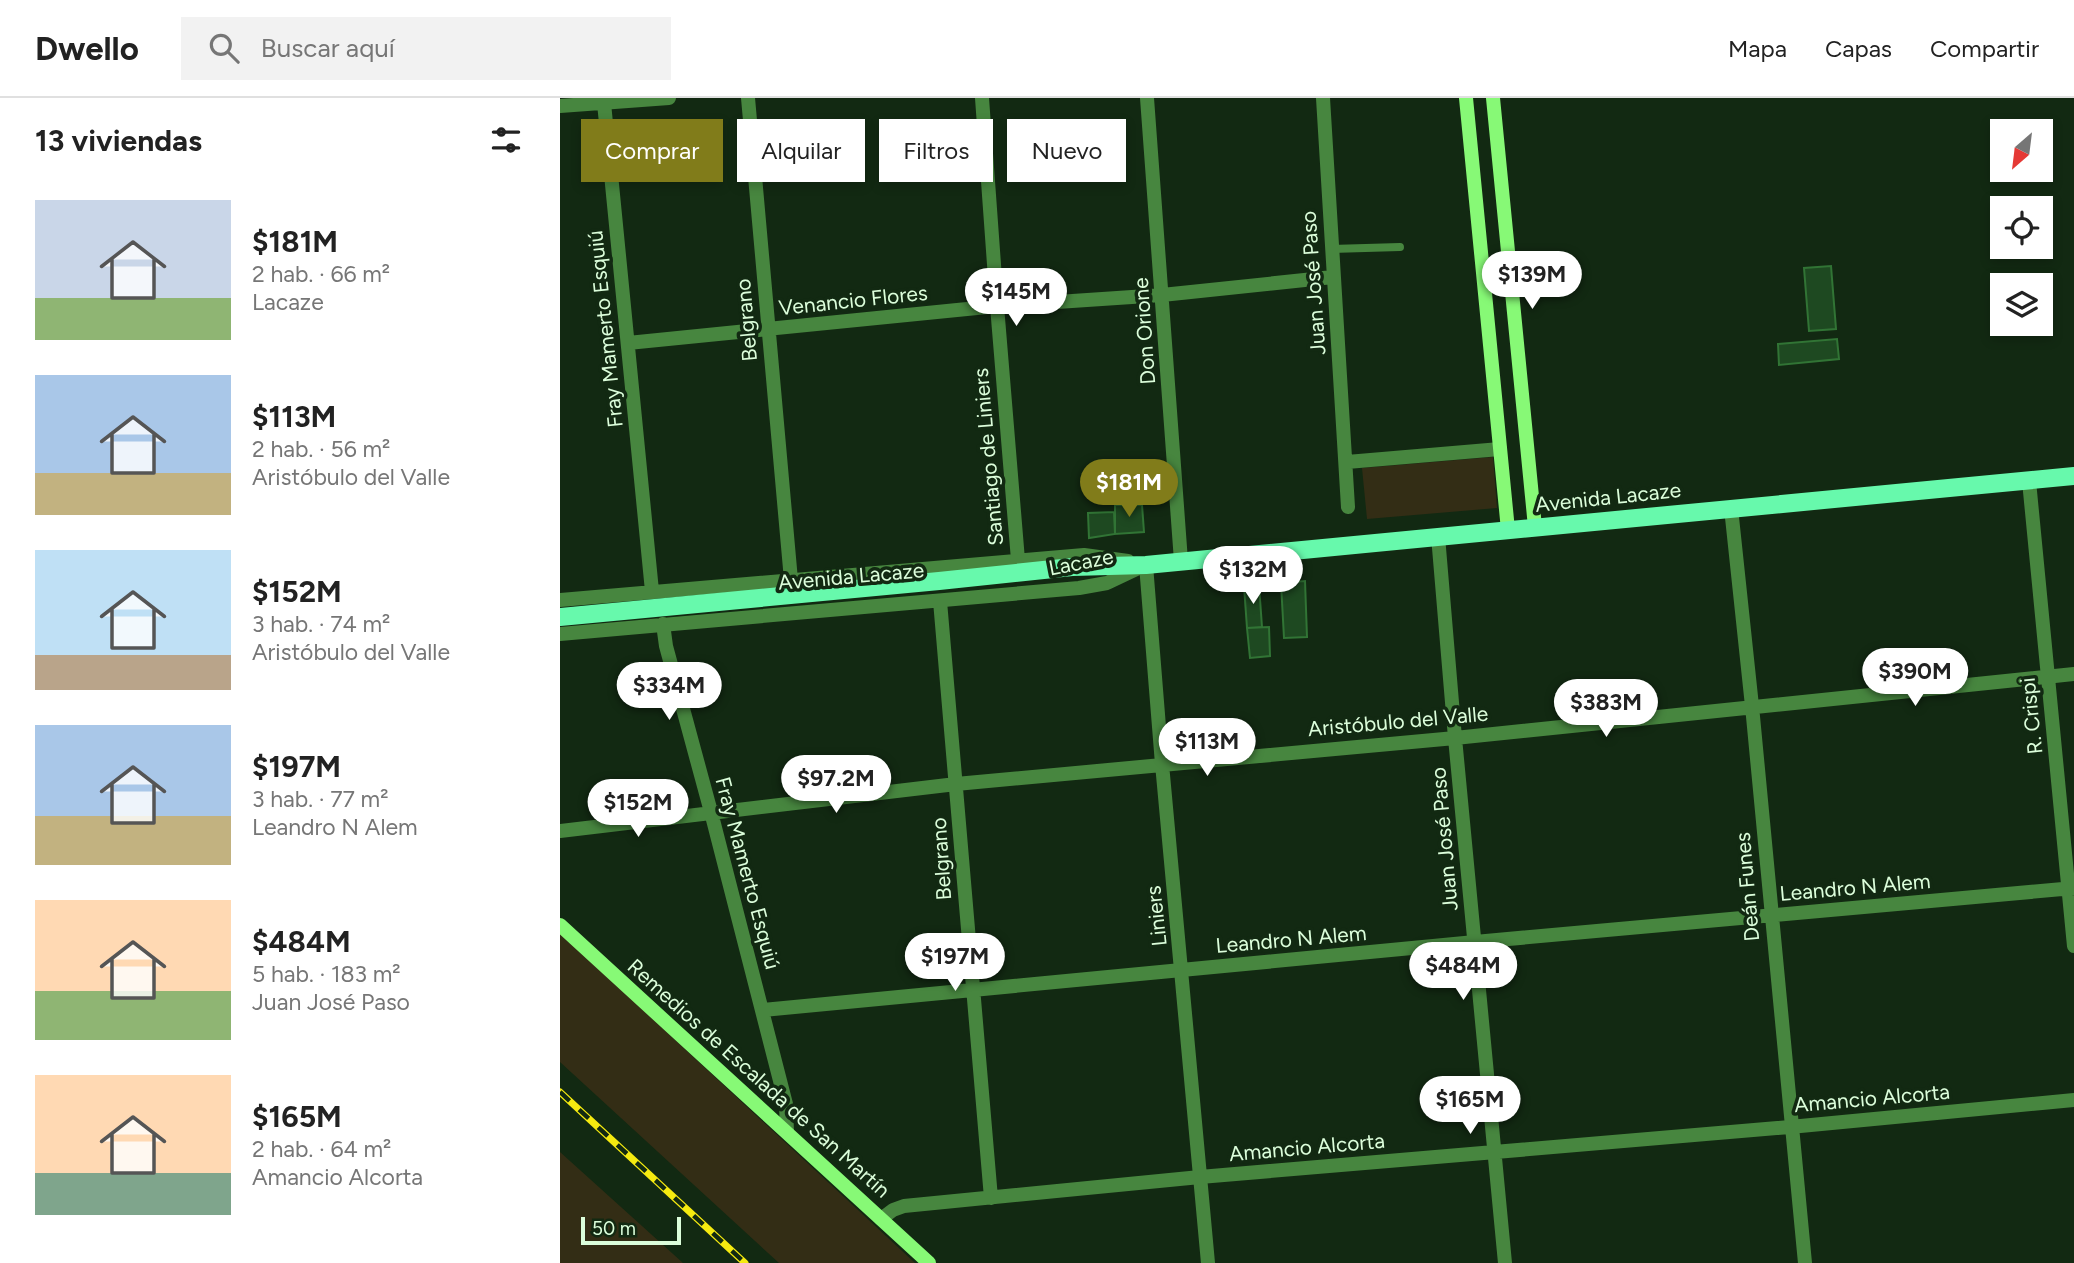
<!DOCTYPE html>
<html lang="es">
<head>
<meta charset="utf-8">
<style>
	:root { --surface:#fff; --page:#f2f2f2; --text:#222; --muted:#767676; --line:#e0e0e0; --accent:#817c1a }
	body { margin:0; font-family:Figtree,sans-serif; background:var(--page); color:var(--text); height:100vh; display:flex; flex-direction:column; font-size:26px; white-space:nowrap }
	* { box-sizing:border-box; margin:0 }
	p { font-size:23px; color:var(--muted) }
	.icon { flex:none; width:38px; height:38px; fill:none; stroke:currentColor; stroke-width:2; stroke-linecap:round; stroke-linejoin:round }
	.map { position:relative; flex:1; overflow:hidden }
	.panel { display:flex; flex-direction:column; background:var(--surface); width:560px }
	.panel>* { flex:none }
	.banner { position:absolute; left:21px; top:21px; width:665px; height:63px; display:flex; gap:14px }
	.needle { width:46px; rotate:208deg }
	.buttons { position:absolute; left:1430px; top:21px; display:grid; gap:14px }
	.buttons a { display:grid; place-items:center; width:63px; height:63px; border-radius:0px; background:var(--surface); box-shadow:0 4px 10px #0003; font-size:35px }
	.scale { position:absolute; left:21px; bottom:18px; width:100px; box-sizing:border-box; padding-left:7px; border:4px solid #dcfedb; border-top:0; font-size:19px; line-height:24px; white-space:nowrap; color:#dcfedb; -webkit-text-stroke:5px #122912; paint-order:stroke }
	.price { position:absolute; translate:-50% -60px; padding:0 16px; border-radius:24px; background:#fff; color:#222; font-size:23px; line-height:46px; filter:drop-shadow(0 2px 4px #0008) }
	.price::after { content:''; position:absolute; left:50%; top:42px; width:21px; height:16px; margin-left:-10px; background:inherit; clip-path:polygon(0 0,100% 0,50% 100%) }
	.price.selected { background:var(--accent); color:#fff }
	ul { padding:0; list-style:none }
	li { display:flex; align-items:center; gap:21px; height:175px; padding:0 35px }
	li span { display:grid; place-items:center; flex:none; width:196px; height:140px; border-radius:0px; color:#555 }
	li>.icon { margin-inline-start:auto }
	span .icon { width:84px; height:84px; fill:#fffc; stroke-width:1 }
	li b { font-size:30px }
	h2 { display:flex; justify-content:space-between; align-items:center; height:84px; padding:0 35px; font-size:30px }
	.tag { padding:0 24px; border-radius:0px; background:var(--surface); box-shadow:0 4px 10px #0003; font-size:24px; line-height:63px }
	.tag.selected { background:var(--accent); color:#fff }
	header { display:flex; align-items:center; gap:42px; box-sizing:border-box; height:98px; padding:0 35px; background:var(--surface); border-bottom:2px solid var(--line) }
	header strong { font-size:33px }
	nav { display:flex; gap:38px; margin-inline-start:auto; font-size:24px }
	.search { width:490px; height:63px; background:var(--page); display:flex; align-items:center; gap:18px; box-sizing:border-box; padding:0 24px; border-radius:0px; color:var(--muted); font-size:26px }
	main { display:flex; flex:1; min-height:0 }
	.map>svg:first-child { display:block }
</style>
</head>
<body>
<header>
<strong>Dwello</strong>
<div class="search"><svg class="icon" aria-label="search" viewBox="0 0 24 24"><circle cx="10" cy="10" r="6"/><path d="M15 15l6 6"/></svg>Buscar aquí</div>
<nav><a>Mapa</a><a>Capas</a><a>Compartir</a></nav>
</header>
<main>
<section class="panel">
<h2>13 viviendas<svg class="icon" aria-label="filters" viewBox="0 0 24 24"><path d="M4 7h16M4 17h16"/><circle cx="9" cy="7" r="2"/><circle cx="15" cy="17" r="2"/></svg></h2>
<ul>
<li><span style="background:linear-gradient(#c9d6e8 70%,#8fb573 0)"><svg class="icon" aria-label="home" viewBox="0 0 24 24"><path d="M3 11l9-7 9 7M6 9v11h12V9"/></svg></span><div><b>$181M</b><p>2 hab. · 66 m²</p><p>Lacaze</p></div></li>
<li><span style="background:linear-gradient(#a9c7e8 70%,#c2b280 0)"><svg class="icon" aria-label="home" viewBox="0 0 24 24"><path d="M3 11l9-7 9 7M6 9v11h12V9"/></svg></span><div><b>$113M</b><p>2 hab. · 56 m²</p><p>Aristóbulo del Valle</p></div></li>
<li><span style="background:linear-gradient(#bfe0f5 75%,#b9a48a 0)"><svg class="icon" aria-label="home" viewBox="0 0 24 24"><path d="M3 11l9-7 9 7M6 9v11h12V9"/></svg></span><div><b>$152M</b><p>3 hab. · 74 m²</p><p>Aristóbulo del Valle</p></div></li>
<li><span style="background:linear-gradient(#a9c7e8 65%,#c2b280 0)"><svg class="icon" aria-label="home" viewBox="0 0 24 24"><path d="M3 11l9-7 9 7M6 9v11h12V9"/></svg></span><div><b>$197M</b><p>3 hab. · 77 m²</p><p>Leandro N Alem</p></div></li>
<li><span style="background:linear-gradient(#ffd9b3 65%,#8fb573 0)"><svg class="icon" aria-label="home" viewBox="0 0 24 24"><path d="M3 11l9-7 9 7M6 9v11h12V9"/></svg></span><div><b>$484M</b><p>5 hab. · 183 m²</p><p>Juan José Paso</p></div></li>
<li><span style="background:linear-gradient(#ffd9b3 70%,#7fa58c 0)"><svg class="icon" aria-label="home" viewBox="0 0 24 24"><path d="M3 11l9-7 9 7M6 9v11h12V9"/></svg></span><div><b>$165M</b><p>2 hab. · 64 m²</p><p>Amancio Alcorta</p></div></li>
</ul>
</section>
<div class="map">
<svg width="1514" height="1165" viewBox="0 0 1514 1165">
	<rect width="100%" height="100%" fill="#122912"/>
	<!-- green -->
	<path fill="#332d15" d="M 933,359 L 937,410 L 807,421 L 802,370 Z
		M 0,835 L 355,1165 L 219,1165 L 0,964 Z
		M 0,1054 L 123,1165 L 0,1165 Z"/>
	<!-- building -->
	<path fill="#1e4921" stroke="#317435" stroke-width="2" d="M 1271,168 L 1276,231 L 1249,233 L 1244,170 Z
		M 1277,241 L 1279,261 L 1219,267 L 1218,246 Z
		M 555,407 L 582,407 L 584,434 L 555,436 Z
		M 554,414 L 555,436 L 529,440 L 528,415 Z
		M 745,483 L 747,539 L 724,540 L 721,485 Z
		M 699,487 L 702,529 L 687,530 L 684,488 Z
		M 709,529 L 710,558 L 690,560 L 687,530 Z"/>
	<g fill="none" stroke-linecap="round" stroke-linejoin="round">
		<!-- lane -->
		<path stroke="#47863f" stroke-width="8" d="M 771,151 L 840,149"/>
		<!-- street -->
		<path stroke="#47863f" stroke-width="14" d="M 188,0 L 231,482
			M 422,0 L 437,208 L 458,462
			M 587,0 L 621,463
			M 763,0 L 788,409
			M 44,5 L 92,493
			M 0,8 L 109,0
			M 68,245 L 437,208 L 602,197 L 773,179
			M 787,364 L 940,351
			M 1469,383 L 1514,848
			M 1171,410 L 1192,608 L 1245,1165
			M 878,438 L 895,640 L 945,1165
			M 586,467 L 602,666 L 648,1165
			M 0,502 L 524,457 L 568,463
			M 380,503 L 431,1100
			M 103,526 L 106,548 L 151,714 L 226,1006 L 227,1034
			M 0,536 L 519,490 L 547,485 L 585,467
			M 0,733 L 396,686 L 895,640 L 1514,576
			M 203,912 L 915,844 L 1514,790
			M 321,1121 L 333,1112 L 344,1108 L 640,1079 L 1230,1029 L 1514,1002"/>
		<!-- secondary -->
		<path stroke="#87f976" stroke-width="14" d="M 906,0 L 948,432
			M 933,0 L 975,429
			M 0,827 L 369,1165"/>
		<!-- primary -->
		<path stroke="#67f9ac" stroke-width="18" d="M 0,519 L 379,483 L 512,469 L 586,467 L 1514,378"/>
		<!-- rail casing -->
		<g stroke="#f5ea10" stroke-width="7">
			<path id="rail" d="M 0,994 L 185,1165"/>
		</g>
		<!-- rail -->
		<use href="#rail" stroke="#122912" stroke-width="4.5" stroke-dasharray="13" stroke-linecap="butt"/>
	</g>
	<g text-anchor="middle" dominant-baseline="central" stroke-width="7" stroke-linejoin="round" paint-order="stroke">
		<!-- street labels -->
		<g font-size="21" fill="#dcfedb" stroke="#122912">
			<text transform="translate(753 185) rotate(-94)">Juan José Paso</text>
			<text transform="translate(293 202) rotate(-6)">Venancio Flores</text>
			<text transform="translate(186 222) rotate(-95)">Belgrano</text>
			<text transform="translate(45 231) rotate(-96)">Fray Mamerto Esquiú</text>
			<text transform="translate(584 233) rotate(-94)">Don Orione</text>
			<text transform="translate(428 359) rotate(-95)">Santiago de Liniers</text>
			<text transform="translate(1048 399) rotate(-6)">Avenida Lacaze</text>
			<text transform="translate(521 464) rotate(-11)">Lacaze</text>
			<text transform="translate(291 478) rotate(-5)">Avenida Lacaze</text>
			<text transform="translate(1471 618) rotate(-96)">R. Crispi</text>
			<text transform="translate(838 623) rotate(-5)">Aristóbulo del Valle</text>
			<text transform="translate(884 741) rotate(-95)">Juan José Paso</text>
			<text transform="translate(381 761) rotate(-94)">Belgrano</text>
			<text transform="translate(188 775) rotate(75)">Fray Mamerto Esquiú</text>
			<text transform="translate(1187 789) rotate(-95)">Deán Funes</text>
			<text transform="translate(1295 789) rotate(-5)">Leandro N Alem</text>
			<text transform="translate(596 818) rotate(-96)">Liniers</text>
			<text transform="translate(731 841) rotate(-5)">Leandro N Alem</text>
			<text transform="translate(199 980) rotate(42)">Remedios de Escalada de San Martín</text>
			<text transform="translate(1312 1000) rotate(-5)">Amancio Alcorta</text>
			<text transform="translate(747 1049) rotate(-5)">Amancio Alcorta</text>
		</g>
	</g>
</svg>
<div class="buttons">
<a><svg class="needle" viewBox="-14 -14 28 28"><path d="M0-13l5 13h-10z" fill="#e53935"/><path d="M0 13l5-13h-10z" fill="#767676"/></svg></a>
<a><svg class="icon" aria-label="locate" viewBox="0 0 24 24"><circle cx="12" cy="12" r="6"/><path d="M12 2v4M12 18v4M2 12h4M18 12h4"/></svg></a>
<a><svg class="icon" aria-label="layers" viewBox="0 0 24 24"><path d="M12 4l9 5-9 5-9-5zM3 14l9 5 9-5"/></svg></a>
</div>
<div class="scale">50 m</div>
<b class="price" style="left:972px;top:213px">$139M</b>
<b class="price" style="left:456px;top:230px">$145M</b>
<b class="price selected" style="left:569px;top:421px">$181M</b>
<b class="price" style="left:693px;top:508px">$132M</b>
<b class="price" style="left:1355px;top:610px">$390M</b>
<b class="price" style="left:109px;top:624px">$334M</b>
<b class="price" style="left:1046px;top:641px">$383M</b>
<b class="price" style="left:647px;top:680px">$113M</b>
<b class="price" style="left:276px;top:717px">$97.2M</b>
<b class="price" style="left:78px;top:741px">$152M</b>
<b class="price" style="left:395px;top:895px">$197M</b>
<b class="price" style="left:903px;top:904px">$484M</b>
<b class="price" style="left:910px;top:1038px">$165M</b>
<div class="banner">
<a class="tag selected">Comprar</a>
<a class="tag">Alquilar</a>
<a class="tag">Filtros</a>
<a class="tag">Nuevo</a>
</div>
</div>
</main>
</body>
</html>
